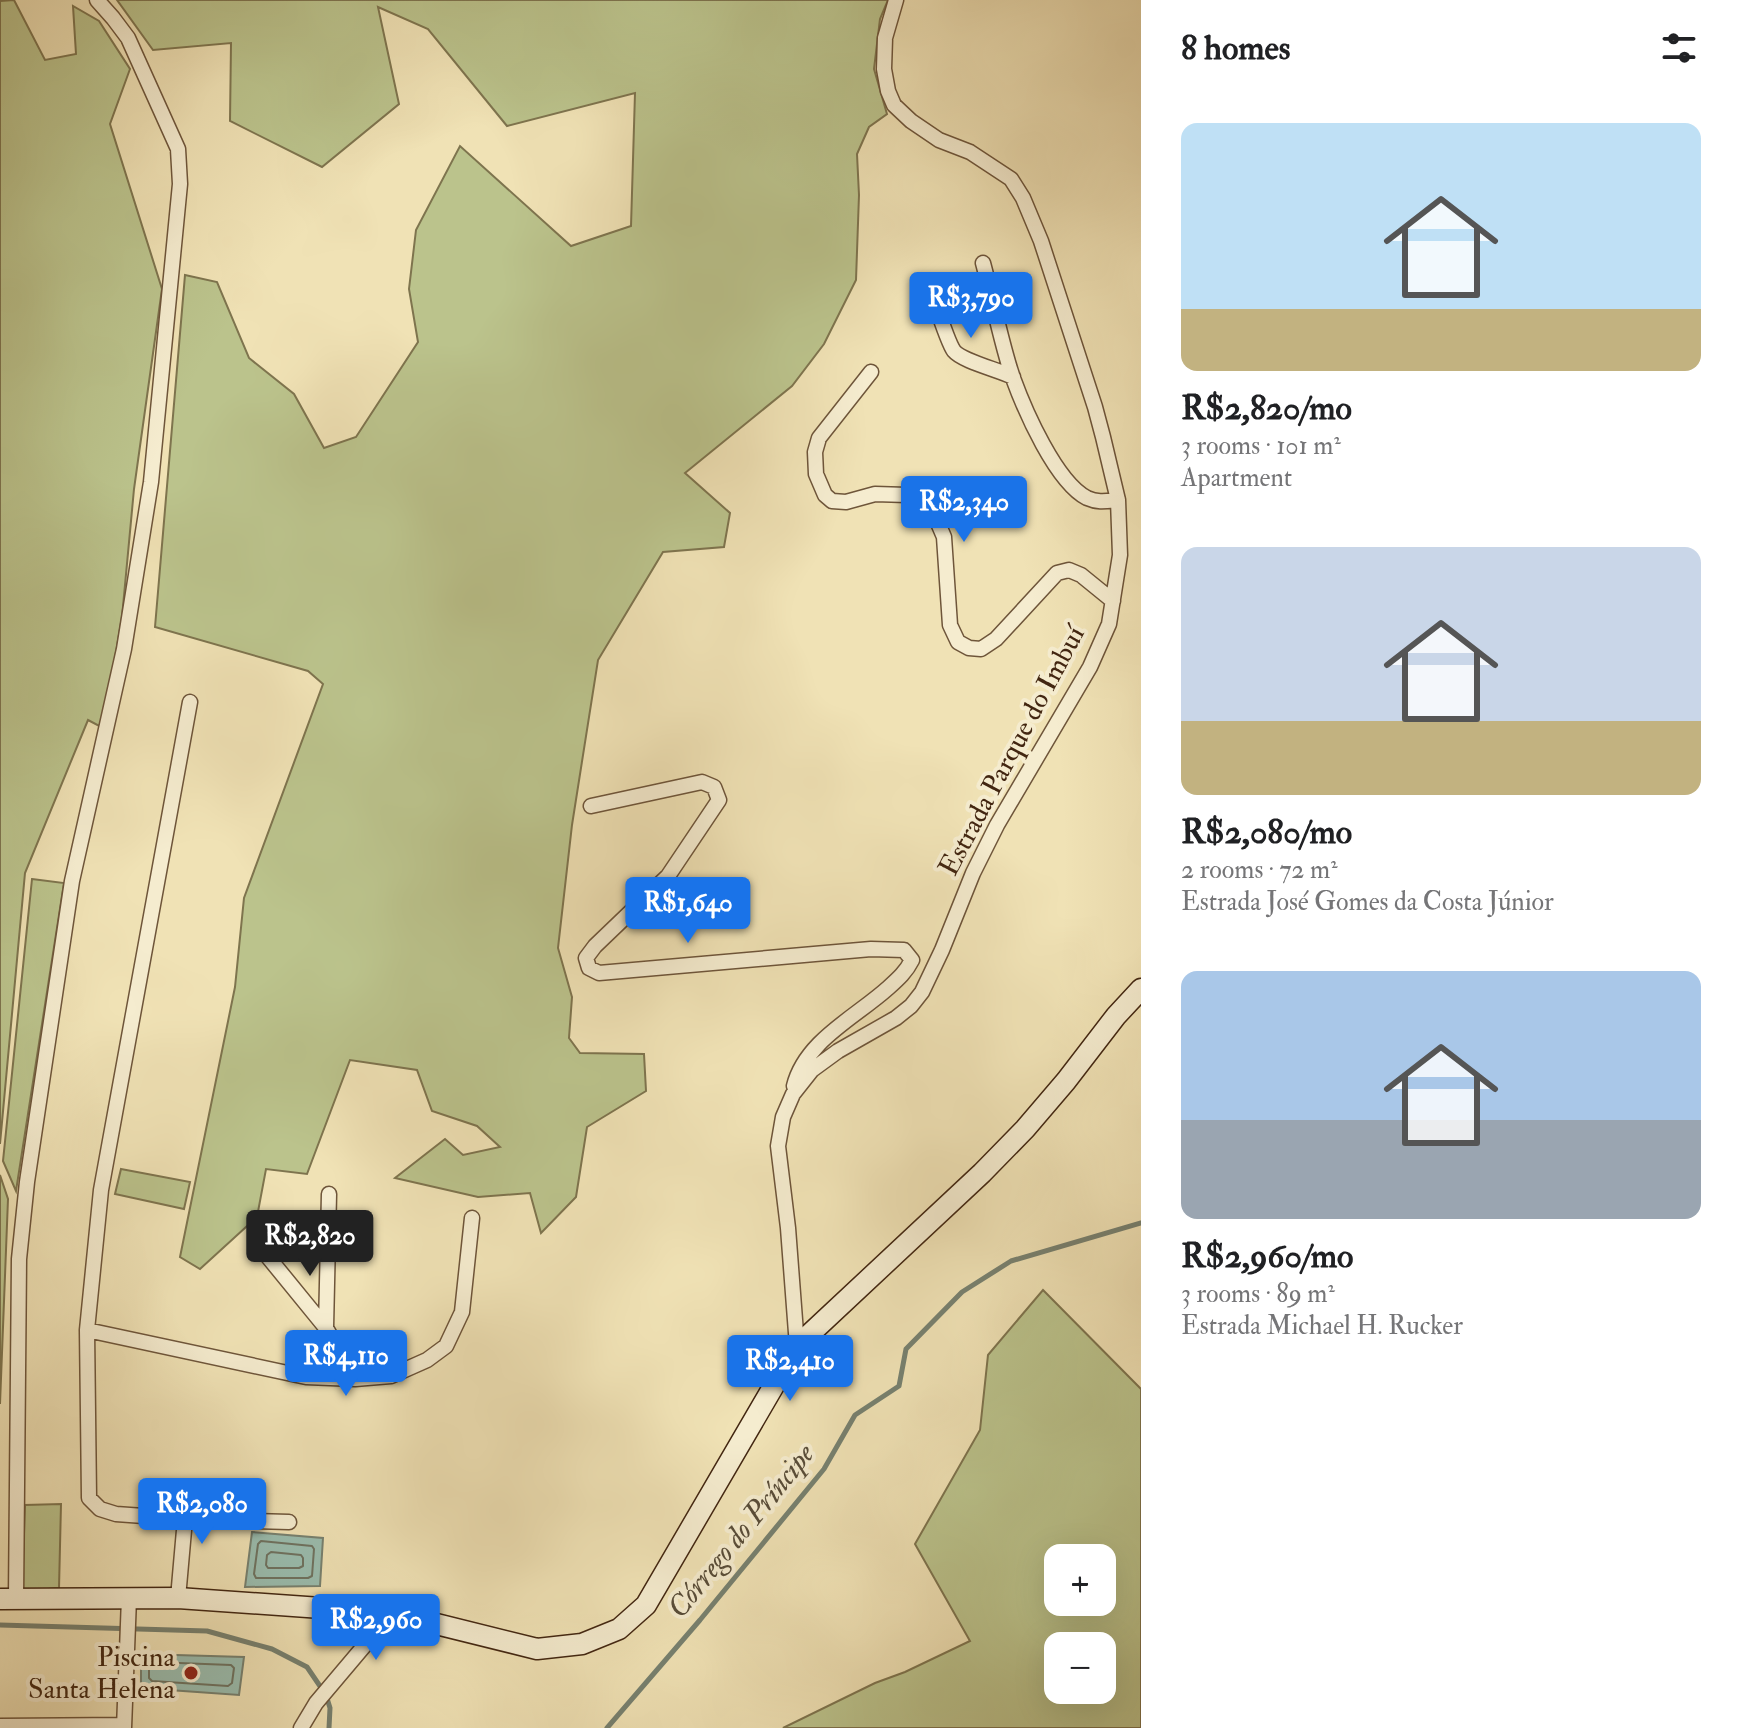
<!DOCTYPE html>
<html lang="en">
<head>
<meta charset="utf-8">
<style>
	:root { --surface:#fff; --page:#f2f2f2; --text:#202124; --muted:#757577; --accent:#1a73e8 }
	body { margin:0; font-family:"IM FELL Double Pica",serif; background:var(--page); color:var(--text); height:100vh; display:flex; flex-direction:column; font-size:30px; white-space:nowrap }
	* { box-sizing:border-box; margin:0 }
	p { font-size:26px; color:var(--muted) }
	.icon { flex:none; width:44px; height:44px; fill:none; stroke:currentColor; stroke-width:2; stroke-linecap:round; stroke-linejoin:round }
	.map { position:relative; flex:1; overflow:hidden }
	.sheet { display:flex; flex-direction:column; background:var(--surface); width:600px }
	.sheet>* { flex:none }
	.buttons { position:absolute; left:1044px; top:1544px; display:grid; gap:16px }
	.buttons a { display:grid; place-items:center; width:72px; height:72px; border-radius:16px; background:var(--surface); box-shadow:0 8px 32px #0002; font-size:40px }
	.price { position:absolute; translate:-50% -68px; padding:0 18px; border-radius:8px; background:var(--accent); color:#fff; font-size:26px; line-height:52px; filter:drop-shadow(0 2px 4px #0008) }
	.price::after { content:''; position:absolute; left:50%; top:48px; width:24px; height:18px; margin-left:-12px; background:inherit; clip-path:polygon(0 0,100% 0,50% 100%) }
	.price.current { background:#222; color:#fff }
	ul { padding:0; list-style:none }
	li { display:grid; align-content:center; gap:16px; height:424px; padding:0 40px }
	li span { display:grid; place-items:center; height:248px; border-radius:16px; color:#555 }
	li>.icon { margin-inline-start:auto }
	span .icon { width:144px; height:144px; fill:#fffc; stroke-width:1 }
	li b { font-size:34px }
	h2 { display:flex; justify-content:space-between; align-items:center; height:96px; padding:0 40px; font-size:34px }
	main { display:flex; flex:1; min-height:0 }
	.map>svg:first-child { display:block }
</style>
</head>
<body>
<main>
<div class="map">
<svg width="1141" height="1728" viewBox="0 0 1141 1728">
	<rect width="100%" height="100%" fill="#f0e2b5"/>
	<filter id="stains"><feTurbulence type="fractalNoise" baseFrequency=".0025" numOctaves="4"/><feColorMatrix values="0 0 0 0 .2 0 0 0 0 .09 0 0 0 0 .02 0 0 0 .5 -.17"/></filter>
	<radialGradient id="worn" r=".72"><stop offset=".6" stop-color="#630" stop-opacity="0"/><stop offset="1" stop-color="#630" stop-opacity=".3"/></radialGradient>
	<!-- green -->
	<path fill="#bbc38c" stroke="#7e744e" stroke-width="2" fill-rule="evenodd" d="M 14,0 L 45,60 L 76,54 L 73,6 L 99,21 L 130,69 L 110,124 L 162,289 L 134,489 L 122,617 L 103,728 L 88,720 L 25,873 L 0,1144 L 0,1 Z
		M 117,0 L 888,0 L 880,19 L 874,69 L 887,114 L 869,127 L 857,154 L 859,195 L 856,280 L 824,344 L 792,386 L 685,473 L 730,513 L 724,547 L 663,552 L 598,660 L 572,825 L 558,948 L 572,997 L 569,1038 L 580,1053 L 644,1054 L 646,1091 L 587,1127 L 576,1197 L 541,1233 L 530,1193 L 478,1197 L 395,1178 L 445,1139 L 463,1155 L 500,1147 L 477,1126 L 432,1111 L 417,1070 L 350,1060 L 307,1174 L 266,1169 L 257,1217 L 200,1269 L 180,1257 L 235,987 L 244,898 L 323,684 L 308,671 L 155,627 L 185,275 L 217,282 L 249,358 L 294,394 L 324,448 L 356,437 L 418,342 L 409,289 L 416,230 L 460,146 L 571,246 L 631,226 L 635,93 L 507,126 L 428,29 L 378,7 L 399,104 L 322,167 L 230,121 L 231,43 L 153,50 Z
		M 32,879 L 64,883 L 16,1191 L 3,1161 Z
		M 121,1169 L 190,1182 L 184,1209 L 115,1194 Z
		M 0,1175 L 8,1199 L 0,1404 Z
		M 1043,1290 L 1141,1389 L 1141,1728 L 783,1728 L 875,1683 L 905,1672 L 970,1641 L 915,1544 L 980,1430 L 988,1355 ZM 1058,1558 L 1102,1558 L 1102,1602 L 1058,1602 ZM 1058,1646 L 1102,1646 L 1102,1690 L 1058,1690 Z
		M 61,1504 L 59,1588 L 22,1591 L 25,1505 Z"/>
	<!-- water -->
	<path fill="#9abdaf" stroke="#778170" stroke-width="2" d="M 252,1532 L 323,1538 L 320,1586 L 245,1587 Z
		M 141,1654 L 244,1657 L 239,1695 L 141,1688 Z"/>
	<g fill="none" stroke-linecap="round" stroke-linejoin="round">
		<!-- shore -->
		<path stroke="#6e7260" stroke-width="2" d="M 261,1541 L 312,1546 L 314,1549 L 312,1576 L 308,1578 L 256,1578 L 254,1574 L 258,1544 Z
			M 271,1552 L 301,1555 L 303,1558 L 303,1566 L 299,1568 L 268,1568 L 266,1565 L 267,1555 Z
			M 153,1662 L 231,1665 L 234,1668 L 232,1683 L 228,1686 L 152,1681 L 149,1678 L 149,1666 Z"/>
		<!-- stream -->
		<path stroke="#778170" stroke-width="5" d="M 0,1625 L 207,1631 L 272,1649 L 307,1667 L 326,1695 L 330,1708 L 329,1728
			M 607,1728 L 700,1620 L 824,1469 L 855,1415 L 899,1386 L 906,1349 L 962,1292 L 1011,1261 L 1141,1223"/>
		<!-- street casing -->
		<g stroke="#6e553a" stroke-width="17">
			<path id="street" d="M 983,263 C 993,300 1001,343 1013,378 C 1025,411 1056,482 1087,498 C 1098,503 1107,501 1118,500
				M 933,296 C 937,308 948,343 954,351 C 962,361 999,370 1013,377
				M 871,372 L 819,438 L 815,452 L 816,474 L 825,495 L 832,501 L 846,502 L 875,494 L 907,495 L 922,503 L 935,516 L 944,537 L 950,625 L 958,642 L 969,648 L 981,649 L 996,639 L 1057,573 L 1069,570 L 1081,575 L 1113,601
				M 190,702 L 101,1190 L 87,1330 L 89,1498 L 100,1509 L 116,1514 L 185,1519 L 289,1522
				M 591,806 L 702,782 L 714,787 L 719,800 L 668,876 L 595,946 L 586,958 L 589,968 L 599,973 L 871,949 L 904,950 L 912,960 C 906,972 898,979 888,988 C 856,1017 805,1041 794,1086
				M 329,1194 L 326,1328 L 355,1379
				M 264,1252 L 326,1328
				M 87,1330 L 306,1377 L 355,1379 L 391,1376 L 427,1360 L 446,1346 L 462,1312 L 472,1218
				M 797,1346 L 788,1228 L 778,1146 L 783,1117 L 793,1094 L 812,1070 L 838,1051 L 896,1018 L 911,1006 L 922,992 L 942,950 L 973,873 L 997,825 L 1090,667 L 1109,624 L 1120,555 L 1118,500 L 1103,437 L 1095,407 L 1041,241 L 1023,198 L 1011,179 L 970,152 L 939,140 L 911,121 L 894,105 L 888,91 L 884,69 L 885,38 L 896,0
				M 178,1598 L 185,1519
				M 16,1599 L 19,1259 L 27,1182 L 72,881 L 124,649 L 151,482 L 180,184 L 178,149 L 128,38 L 113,18 L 97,0
				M 0,1726 L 124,1725
				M 124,1728 L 129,1598
				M 301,1728 L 316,1703 L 392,1613"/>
		</g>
		<!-- secondary casing -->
		<g stroke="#422611" stroke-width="23">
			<path id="secondary" d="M 0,1599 L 178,1598 L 392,1613 L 537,1649 L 582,1644 L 619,1629 L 646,1605 L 797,1346 L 982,1173 L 1025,1129 L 1066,1081 L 1116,1016 L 1141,989"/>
		</g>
		<!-- street -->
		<use href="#street" stroke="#f5eccf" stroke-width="14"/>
		<!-- secondary -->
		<use href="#secondary" stroke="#f5eccf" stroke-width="20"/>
	</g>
	<!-- markers -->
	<circle fill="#8f2418" stroke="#f5eccf" stroke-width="3" cx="191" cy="1673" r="8"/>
	<g text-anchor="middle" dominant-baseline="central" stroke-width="8" stroke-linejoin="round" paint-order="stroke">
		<!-- street labels -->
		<g font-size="28" fill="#422611" stroke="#f5eccf">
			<text transform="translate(1012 751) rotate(-62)">Estrada Parque do Imbuí</text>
		</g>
		<!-- poi labels -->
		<g font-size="28" fill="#422611" stroke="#f5eccf" text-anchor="end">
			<text x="175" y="1657">Piscina<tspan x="175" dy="32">Santa Helena</tspan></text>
		</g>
		<!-- water labels -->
		<g font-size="30" font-style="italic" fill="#584c38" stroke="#f5eccf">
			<text transform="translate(741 1531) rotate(-51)">Córrego do Príncipe</text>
		</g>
	</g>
	<rect width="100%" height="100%" filter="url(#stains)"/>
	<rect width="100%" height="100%" fill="url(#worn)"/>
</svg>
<div class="buttons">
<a>+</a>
<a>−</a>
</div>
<b class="price" style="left:971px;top:340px">R$3,790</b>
<b class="price" style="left:964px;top:544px">R$2,340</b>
<b class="price" style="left:688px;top:945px">R$1,640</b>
<b class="price current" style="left:310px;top:1278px">R$2,820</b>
<b class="price" style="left:346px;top:1398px">R$4,110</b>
<b class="price" style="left:790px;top:1403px">R$2,410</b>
<b class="price" style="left:202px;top:1546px">R$2,080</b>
<b class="price" style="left:376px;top:1662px">R$2,960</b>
</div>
<section class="sheet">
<h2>8 homes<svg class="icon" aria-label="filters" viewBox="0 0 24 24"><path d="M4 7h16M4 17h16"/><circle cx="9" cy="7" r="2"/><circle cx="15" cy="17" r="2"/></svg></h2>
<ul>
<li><span style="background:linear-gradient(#bfe0f5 75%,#c2b280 0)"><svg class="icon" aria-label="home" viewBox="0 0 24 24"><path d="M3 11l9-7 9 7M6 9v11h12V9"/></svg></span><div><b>R$2,820/mo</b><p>3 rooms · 101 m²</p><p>Apartment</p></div></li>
<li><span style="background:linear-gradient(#c9d6e8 70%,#c2b280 0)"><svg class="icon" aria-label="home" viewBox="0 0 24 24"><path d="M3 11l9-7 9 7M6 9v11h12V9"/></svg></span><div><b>R$2,080/mo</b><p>2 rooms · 72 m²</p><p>Estrada José Gomes da Costa Júnior</p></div></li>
<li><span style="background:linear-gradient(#a9c7e8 60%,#9aa5b1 0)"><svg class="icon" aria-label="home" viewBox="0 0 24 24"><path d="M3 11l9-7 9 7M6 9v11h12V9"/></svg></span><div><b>R$2,960/mo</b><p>3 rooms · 89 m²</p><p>Estrada Michael H. Rucker</p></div></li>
</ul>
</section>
</main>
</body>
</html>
